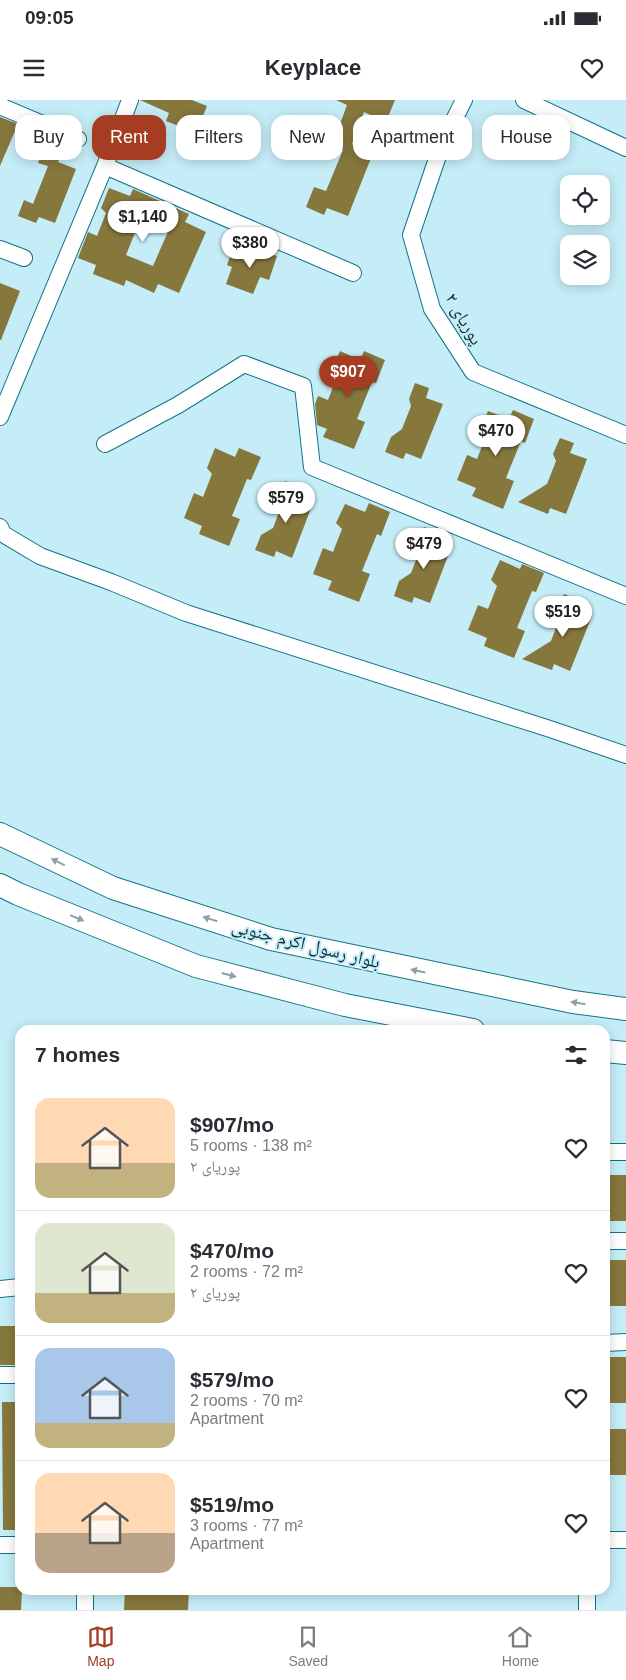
<!DOCTYPE html>
<html lang="en">
<head>
<meta charset="utf-8">
<style>
	:root { --surface:#fff; --page:#f2f2f3; --text:#2b2b33; --muted:#7c7c81; --line:#e1e1e2; --accent:#a63d23 }
	body { margin:0; font-family:Helvetica,"Noto Naskh Arabic",sans-serif; background:var(--page); color:var(--text); height:100vh; display:flex; flex-direction:column; font-size:19px; white-space:nowrap }
	* { box-sizing:border-box; margin:0 }
	p { font-size:16px; color:var(--muted) }
	.icon { flex:none; width:28px; height:28px; fill:none; stroke:currentColor; stroke-width:2; stroke-linecap:round; stroke-linejoin:round }
	.map { position:relative; flex:1; overflow:hidden }
	.panel { position:absolute; left:15px; top:925px; width:595px; height:570px; display:flex; flex-direction:column; background:var(--surface); border-radius:15px; box-shadow:0 2px 12px #0003 }
	.panel>* { flex:none }
	.top-card { position:absolute; left:15px; top:15px; width:596px; height:45px; display:flex; gap:10px }
	.fabs { position:absolute; left:560px; top:75px; display:grid; gap:10px }
	.fabs a { display:grid; place-items:center; width:50px; height:50px; border-radius:10px; background:var(--surface); box-shadow:0 2px 12px #0003; font-size:25px }
	.price { position:absolute; translate:-50% -42px; padding:0 11px; border-radius:18px; background:#fff; color:#222; font-size:16px; line-height:32px; filter:drop-shadow(0 1px 2px #0008) }
	.price::after { content:''; position:absolute; left:50%; top:30px; width:15px; height:11px; margin-left:-8px; background:inherit; clip-path:polygon(0 0,100% 0,50% 100%) }
	.price.active { background:var(--accent); color:#fff }
	ul { padding:0; list-style:none }
	li { display:flex; align-items:center; gap:15px; height:125px; padding:0 20px }
	li+li { border-top:1px solid var(--line) }
	li span { display:grid; place-items:center; flex:none; width:140px; height:100px; border-radius:15px; color:#555 }
	li>.icon { margin-inline-start:auto }
	span .icon { width:60px; height:60px; fill:#fffc; stroke-width:1 }
	li b { font-size:21px }
	h2 { display:flex; justify-content:space-between; align-items:center; height:60px; padding:0 20px; font-size:21px }
	.tag { padding:0 18px; border-radius:15px; background:var(--surface); box-shadow:0 2px 12px #0003; font-size:18px; line-height:45px }
	.tag.active { background:var(--accent); color:#fff }
	.status { display:flex; justify-content:space-between; align-items:center; height:35px; padding:0 25px; background:var(--surface); direction:ltr }
	.status svg { height:14px; fill:currentColor }
	header { display:flex; justify-content:space-between; align-items:center; height:65px; padding:0 20px; background:var(--surface); font-size:22px; font-weight:600 }
	.menu { display:flex; justify-content:space-around; align-items:center; height:70px; border-top:1px solid var(--line); background:var(--surface); font-size:14px; color:var(--muted) }
	.menu a { display:grid; justify-items:center; gap:2px }
	.menu .active { color:var(--accent) }
	.map>svg:first-child { display:block }
</style>
</head>
<body>
<div class="status"><b>09:05</b><svg viewBox="0 0 49 12"><path d="M0 12V9h3v3zM5 12V6h3v6zM10 12V3h3v9zM15 12V0h3v12zM26 1h20v11H26zM47 4h2v5h-2z"/></svg></div>
<header><svg class="icon" aria-label="menu" viewBox="0 0 24 24"><path d="M4 6h16M4 12h16M4 18h16"/></svg>Keyplace<svg class="icon" aria-label="heart" viewBox="0 0 24 24"><path d="M12 20l-8-8c-3-5 5-10 8-4 3-6 11-1 8 4z"/></svg></header>
<div class="map">
<svg width="626" height="1510" viewBox="0 0 626 1510">
	<rect width="100%" height="100%" fill="#c5edf7"/>
	<!-- building -->
	<path fill="#86773d" fill-rule="evenodd" d="M 140,0 L 192,0 L 207,6 L 196,33 L 166,21 L 169,13 Z
		M 336,0 L 395,0 L 386,22 L 364,12 L 352,44 L 373,53 L 348,116 L 327,108 L 324,115 L 306,107 L 314,87 L 326,91 L 343,50 L 332,46 L 347,5 Z
		M 0,17 L 18,24 L 0,66 Z
		M 44,46 L 62,53 L 58,62 L 76,69 L 55,123 L 39,117 L 36,123 L 18,116 L 24,100 L 33,104 L 48,66 L 38,63 Z
		M 109,88 L 130,96 L 133,89 L 189,114 L 185,122 L 206,132 L 179,193 L 158,184 L 154,193 L 126,180 L 124,186 L 93,174 L 96,165 L 78,158 L 88,132 L 97,136 L 106,113 L 101,108 ZM 147,117 L 170,127 L 153,166 L 126,155 L 141,118 L 145,120 Z
		M 233,148 L 254,155 L 256,149 L 277,156 L 269,180 L 260,177 L 253,194 L 226,184 L 232,167 L 227,165 Z
		M 0,183 L 20,191 L 1,240 L 0,240 Z
		M 340,251 L 360,260 L 364,251 L 385,260 L 376,283 L 372,282 L 357,319 L 365,322 L 354,349 L 323,337 L 327,329 L 317,325 L 315,304 L 318,296 L 328,300 L 337,277 L 331,271 Z
		M 415,283 L 429,288 L 426,298 L 443,304 L 421,359 L 406,353 L 403,359 L 385,352 L 391,337 L 402,329 L 411,306 L 409,299 Z
		M 513,310 L 534,319 L 525,343 L 521,341 L 506,378 L 514,381 L 503,409 L 472,396 L 476,388 L 457,380 L 467,355 L 477,359 L 486,336 L 480,331 L 488,311 L 509,319 Z
		M 560,338 L 574,343 L 570,353 L 587,359 L 566,414 L 550,408 L 548,414 L 518,402 L 547,384 L 556,361 L 553,354 Z
		M 215,348 L 235,357 L 239,348 L 261,357 L 251,380 L 247,379 L 232,416 L 240,419 L 229,446 L 199,434 L 202,426 L 184,418 L 194,393 L 203,397 L 212,374 L 207,368 Z
		M 285,381 L 300,387 L 296,396 L 313,403 L 292,458 L 276,451 L 274,457 L 255,450 L 261,435 L 273,428 L 282,404 L 279,397 Z
		M 369,403 L 390,412 L 381,436 L 377,434 L 362,471 L 370,474 L 359,502 L 328,490 L 332,481 L 313,474 L 323,448 L 333,452 L 342,429 L 336,423 L 345,404 L 365,412 Z
		M 424,427 L 438,432 L 434,442 L 451,448 L 430,503 L 414,497 L 412,503 L 394,496 L 399,481 L 411,473 L 420,450 L 417,443 Z
		M 500,460 L 520,469 L 522,464 L 544,473 L 536,492 L 532,491 L 517,528 L 525,531 L 514,558 L 484,546 L 487,538 L 468,530 L 478,505 L 488,509 L 497,486 L 491,480 Z
		M 564,494 L 578,500 L 574,509 L 592,516 L 570,571 L 554,564 L 552,570 L 522,559 L 551,541 L 560,517 L 557,510 Z
		M 605,1075 L 626,1075 L 626,1121 L 605,1121 Z
		M 605,1160 L 626,1160 L 626,1206 L 605,1206 Z
		M 0,1226 L 20,1226 L 20,1265 L 0,1265 Z
		M 605,1257 L 626,1257 L 626,1303 L 605,1303 Z
		M 2,1302 L 20,1302 L 20,1430 L 3,1430 Z
		M 605,1329 L 626,1329 L 626,1375 L 605,1375 Z
		M 0,1487 L 20,1487 L 20,1490 L 22,1490 L 21,1510 L 0,1510 Z
		M 125,1490 L 189,1490 L 188,1510 L 124,1510 Z"/>
	<g fill="none" stroke-linecap="round" stroke-linejoin="round">
		<!-- street casing -->
		<g stroke="#117486" stroke-width="18">
			<path id="street" d="M 464,0 L 442,44 L 411,135 L 432,209 L 473,272 L 626,335
				M 524,0 L 626,48
				M 0,6 L 78,39
				M 105,66 L 353,173
				M 0,149 L 24,158
				M 0,317 L 105,66 L 130,0
				M 105,344 L 178,305 L 244,264 L 303,286 L 312,367 L 626,496
				M 0,427 L 3,434 L 40,456 L 111,482 L 186,513 L 550,629 L 626,655
				M 605,1052 L 626,1052
				M 605,1141 L 626,1141
				M 0,1189 L 20,1187
				M 605,1243 L 626,1242
				M 0,1275 L 20,1275
				M 605,1440 L 626,1440
				M 0,1445 L 20,1445
				M 85,1510 L 85,1490
				M 587,1510 L 587,1490"/>
		</g>
		<!-- secondary casing -->
		<g stroke="#117486" stroke-width="24">
			<path id="secondary" d="M 0,734 L 113,788 L 271,839 L 573,902 L 626,909
				M 0,785 L 18,794 L 196,866 L 345,905 L 473,930
				M 605,951 L 626,953"/>
		</g>
		<!-- street -->
		<use href="#street" stroke="#fff" stroke-width="16"/>
		<!-- secondary -->
		<use href="#secondary" stroke="#fff" stroke-width="22"/>
	</g>
	<!-- one-way arrows -->
	<defs><path id="oneway-solid" d="M-6-.8H1V-3.2L6.5 0L1 3.2V.8H-6Z" transform="scale(1.25)"/></defs>
	<g fill="#90a1a5">
		<use href="#oneway-solid" transform="translate(58 762) rotate(-154)"/>
		<use href="#oneway-solid" transform="translate(77 818) rotate(22)"/>
		<use href="#oneway-solid" transform="translate(210 819) rotate(-162)"/>
		<use href="#oneway-solid" transform="translate(418 871) rotate(-168)"/>
		<use href="#oneway-solid" transform="translate(229 875) rotate(15)"/>
		<use href="#oneway-solid" transform="translate(578 903) rotate(-171)"/>
	</g>
	<g text-anchor="middle" dominant-baseline="central" stroke-width="4" stroke-linejoin="round" paint-order="stroke">
		<!-- street labels -->
		<g font-size="18" fill="#082e36" stroke="#c5edf7">
			<text transform="translate(464 219) rotate(60)">پوریای ۲</text>
			<text transform="translate(306 844) rotate(14)">بلوار رسول اکرم جنوبی</text>
		</g>
	</g>
</svg>
<div class="fabs">
<a><svg class="icon" aria-label="locate" viewBox="0 0 24 24"><circle cx="12" cy="12" r="6"/><path d="M12 2v4M12 18v4M2 12h4M18 12h4"/></svg></a>
<a><svg class="icon" aria-label="layers" viewBox="0 0 24 24"><path d="M12 4l9 5-9 5-9-5zM3 14l9 5 9-5"/></svg></a>
</div>
<b class="price" style="left:143px;top:143px">$1,140</b>
<b class="price" style="left:250px;top:169px">$380</b>
<b class="price active" style="left:348px;top:298px">$907</b>
<b class="price" style="left:496px;top:357px">$470</b>
<b class="price" style="left:286px;top:424px">$579</b>
<b class="price" style="left:424px;top:470px">$479</b>
<b class="price" style="left:563px;top:538px">$519</b>
<div class="top-card">
<a class="tag">Buy</a>
<a class="tag active">Rent</a>
<a class="tag">Filters</a>
<a class="tag">New</a>
<a class="tag">Apartment</a>
<a class="tag">House</a>
</div>
<section class="panel">
<h2>7 homes<svg class="icon" aria-label="filters" viewBox="0 0 24 24"><path d="M4 7h16M4 17h16"/><circle cx="9" cy="7" r="2"/><circle cx="15" cy="17" r="2"/></svg></h2>
<ul>
<li><span style="background:linear-gradient(#ffd9b3 65%,#c2b280 0)"><svg class="icon" aria-label="home" viewBox="0 0 24 24"><path d="M3 11l9-7 9 7M6 9v11h12V9"/></svg></span><div><b>$907/mo</b><p>5 rooms · 138 m²</p><p>پوریای ۲</p></div><svg class="icon" aria-label="heart" viewBox="0 0 24 24"><path d="M12 20l-8-8c-3-5 5-10 8-4 3-6 11-1 8 4z"/></svg></li>
<li><span style="background:linear-gradient(#dfe7d0 70%,#c2b280 0)"><svg class="icon" aria-label="home" viewBox="0 0 24 24"><path d="M3 11l9-7 9 7M6 9v11h12V9"/></svg></span><div><b>$470/mo</b><p>2 rooms · 72 m²</p><p>پوریای ۲</p></div><svg class="icon" aria-label="heart" viewBox="0 0 24 24"><path d="M12 20l-8-8c-3-5 5-10 8-4 3-6 11-1 8 4z"/></svg></li>
<li><span style="background:linear-gradient(#a9c7e8 75%,#c2b280 0)"><svg class="icon" aria-label="home" viewBox="0 0 24 24"><path d="M3 11l9-7 9 7M6 9v11h12V9"/></svg></span><div><b>$579/mo</b><p>2 rooms · 70 m²</p><p>Apartment</p></div><svg class="icon" aria-label="heart" viewBox="0 0 24 24"><path d="M12 20l-8-8c-3-5 5-10 8-4 3-6 11-1 8 4z"/></svg></li>
<li><span style="background:linear-gradient(#ffd9b3 60%,#b9a48a 0)"><svg class="icon" aria-label="home" viewBox="0 0 24 24"><path d="M3 11l9-7 9 7M6 9v11h12V9"/></svg></span><div><b>$519/mo</b><p>3 rooms · 77 m²</p><p>Apartment</p></div><svg class="icon" aria-label="heart" viewBox="0 0 24 24"><path d="M12 20l-8-8c-3-5 5-10 8-4 3-6 11-1 8 4z"/></svg></li>
</ul>
</section>
</div>
<nav class="menu">
<a class="active"><svg class="icon" aria-label="map" viewBox="0 0 24 24"><path d="M3 6l6-2 6 2 6-2v14l-6 2-6-2-6 2zM9 4v14M15 6v14"/></svg>Map</a>
<a><svg class="icon" aria-label="saved" viewBox="0 0 24 24"><path d="M7 4h10v16l-5-4-5 4z"/></svg>Saved</a>
<a><svg class="icon" aria-label="home" viewBox="0 0 24 24"><path d="M3 11l9-7 9 7M6 9v11h12V9"/></svg>Home</a>
</nav>
</body>
</html>
